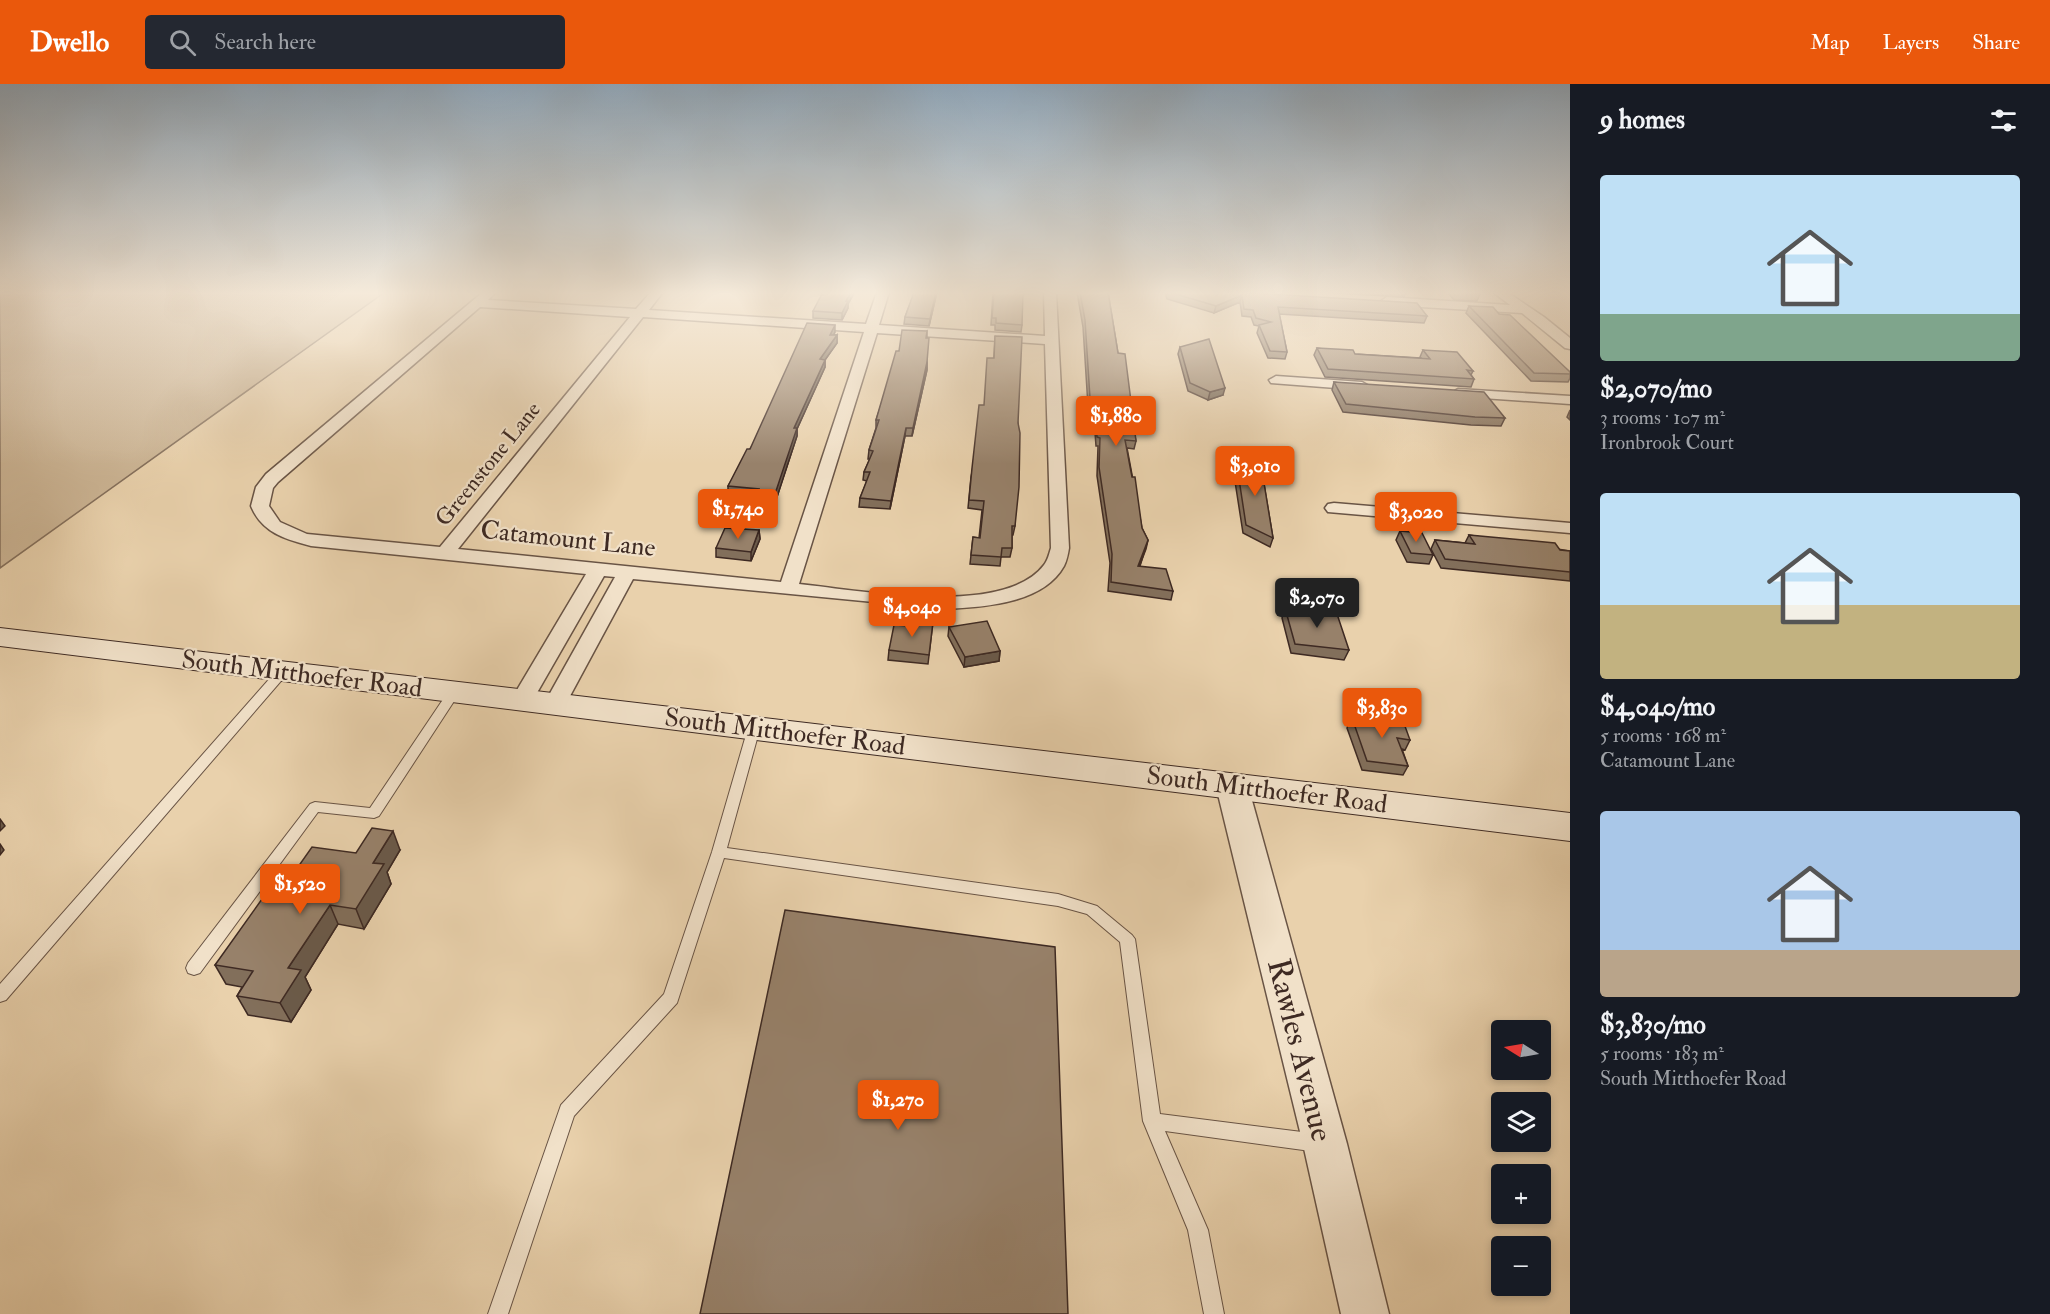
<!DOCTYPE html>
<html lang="en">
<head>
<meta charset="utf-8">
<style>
	:root { --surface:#171b24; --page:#242831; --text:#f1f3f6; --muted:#9ea1a6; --accent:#ea580c }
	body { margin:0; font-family:"IM FELL Double Pica",serif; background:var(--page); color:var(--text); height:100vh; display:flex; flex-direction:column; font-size:22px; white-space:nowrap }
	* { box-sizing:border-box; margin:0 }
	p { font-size:20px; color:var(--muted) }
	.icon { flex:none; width:33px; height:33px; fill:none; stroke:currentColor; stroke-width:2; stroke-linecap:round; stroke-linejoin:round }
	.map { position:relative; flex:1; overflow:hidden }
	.panel { display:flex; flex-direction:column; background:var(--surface); width:480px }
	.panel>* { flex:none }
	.needle { width:39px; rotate:281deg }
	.fabs { position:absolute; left:1491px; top:936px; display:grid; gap:12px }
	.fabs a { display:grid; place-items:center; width:60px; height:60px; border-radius:6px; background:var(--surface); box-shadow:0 3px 9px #0003; font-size:30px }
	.price { position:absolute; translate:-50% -51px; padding:0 14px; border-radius:6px; background:var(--accent); color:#fff; font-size:20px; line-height:39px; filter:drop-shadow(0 2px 3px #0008) }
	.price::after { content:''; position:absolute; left:50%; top:36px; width:18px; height:14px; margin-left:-9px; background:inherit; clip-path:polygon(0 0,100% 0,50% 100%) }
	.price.current { background:#222; color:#fff }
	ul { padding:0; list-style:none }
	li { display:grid; align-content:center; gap:12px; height:318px; padding:0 30px }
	li span { display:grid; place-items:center; height:186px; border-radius:6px; color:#555 }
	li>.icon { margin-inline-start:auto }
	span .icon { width:108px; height:108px; fill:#fffc; stroke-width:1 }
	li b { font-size:26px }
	h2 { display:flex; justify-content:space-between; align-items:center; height:72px; padding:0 30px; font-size:26px }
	header { display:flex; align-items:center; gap:36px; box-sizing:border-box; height:84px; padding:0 30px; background:var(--accent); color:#fff }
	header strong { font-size:28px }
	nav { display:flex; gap:33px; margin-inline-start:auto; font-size:21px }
	.search { width:420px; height:54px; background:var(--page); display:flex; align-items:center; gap:15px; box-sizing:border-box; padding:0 21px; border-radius:6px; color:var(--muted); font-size:22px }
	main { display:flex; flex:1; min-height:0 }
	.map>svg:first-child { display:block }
</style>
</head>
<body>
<header>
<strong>Dwello</strong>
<div class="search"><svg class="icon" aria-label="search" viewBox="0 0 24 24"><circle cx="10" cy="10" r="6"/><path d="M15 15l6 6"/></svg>Search here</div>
<nav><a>Map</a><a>Layers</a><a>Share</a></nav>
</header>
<main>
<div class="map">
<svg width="1570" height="1230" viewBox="0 0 1570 1230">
	<rect width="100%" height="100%" fill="#e9d1ac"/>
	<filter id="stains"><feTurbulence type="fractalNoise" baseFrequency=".00333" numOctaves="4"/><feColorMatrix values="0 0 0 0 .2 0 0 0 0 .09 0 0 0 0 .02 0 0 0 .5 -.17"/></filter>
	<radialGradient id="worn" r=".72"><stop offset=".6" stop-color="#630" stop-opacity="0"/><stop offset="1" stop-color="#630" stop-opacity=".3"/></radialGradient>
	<!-- green -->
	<path fill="#ccb595" stroke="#85705c" stroke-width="1.5" d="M 0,208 L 385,208 L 0,484 Z"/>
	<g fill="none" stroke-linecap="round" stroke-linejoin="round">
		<!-- service casing -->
		<g stroke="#695445" stroke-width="2">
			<path id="service" d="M 283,583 L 287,584 L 289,587 L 287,590 L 6,916 L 0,918 L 0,900 L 279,584 Z
				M 454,604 L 460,608 L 379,732 L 374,734 L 318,728 L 200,889 L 194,891 L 188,889 L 186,884 L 188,879 L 310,720 L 315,718 L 370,724 L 450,605 Z
				M 754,640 L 760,644 L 727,764 L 1058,810 L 1097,822 L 1132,851 L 1135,855 L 1160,1030 L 1318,1050 L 1324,1053 L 1327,1059 L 1324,1065 L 1318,1068 L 1165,1047 L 1208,1146 L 1224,1230 L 1204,1230 L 1188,1146 L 1143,1037 L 1120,858 L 1087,830 L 1058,822 L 724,774 L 677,919 L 574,1032 L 508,1230 L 488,1230 L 561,1021 L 664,910 L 712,768 L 748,644 Z"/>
		</g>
		<!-- minor casing -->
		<g stroke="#695445" stroke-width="3">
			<path id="minor" d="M 483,208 L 496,208 L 488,216 L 636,225 L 651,208 L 663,208 L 649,226 L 866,240 L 877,208 L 889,208 L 879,241 L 1045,252 L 1044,208 L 1056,208 L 1069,464 C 1068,470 1067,476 1064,482 C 1043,520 983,523 946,525 L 633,495 L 563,625 L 555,627 L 547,625 L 544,620 L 615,493 L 604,492 L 530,621 L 522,623 L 514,621 L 511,616 L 586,490 L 311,462 C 285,455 262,449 251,422 L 256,403 L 266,390 ZM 480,223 L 630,233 L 440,463 L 307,450 L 280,438 L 269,422 L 273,404 L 278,398 ZM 643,233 L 864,248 L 781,498 L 458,465 ZM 877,249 L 1045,260 L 1051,464 C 1049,470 1048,476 1044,481 C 1004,534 858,506 799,500 Z
				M 1493,208 L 1507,208 L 1544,233 L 1570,254 L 1570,265 L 1565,264 L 1522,229 L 1387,221 L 1381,217 L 1387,213 L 1510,221 Z
				M 1276,292 L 1362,298 L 1369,302 L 1362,306 L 1271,299 L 1269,296 Z
				M 1458,305 L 1570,312 L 1570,320 L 1453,312 L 1451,309 Z
				M 1334,419 L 1570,439 L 1570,449 L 1328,428 L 1325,424 L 1328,420 Z"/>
		</g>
		<!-- tertiary casing -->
		<g stroke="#695445" stroke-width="3">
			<path id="tertiary" d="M 1232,691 L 1243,694 L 1248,702 L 1347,1060 L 1389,1230 L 1341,1230 L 1303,1060 L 1216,702 L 1221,694 Z"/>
		</g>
		<!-- secondary casing -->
		<g stroke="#3e2a23" stroke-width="2">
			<path id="secondary" d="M 0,544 L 1570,729 L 1570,757 L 0,562 Z"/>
		</g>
		<!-- service -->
		<use href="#service" fill="#f1e1c9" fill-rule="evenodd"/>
		<!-- minor -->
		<use href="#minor" fill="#f1e1c9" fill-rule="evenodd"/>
		<!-- tertiary -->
		<use href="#tertiary" fill="#f1e1c9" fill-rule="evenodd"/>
		<!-- secondary -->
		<use href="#secondary" fill="#f1e1c9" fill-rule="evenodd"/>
	</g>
	<!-- wall -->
	<path fill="#826f5b" stroke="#3e2a23" stroke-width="1.5" d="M 913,208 L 937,208 L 929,242 L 904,240 L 905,233 L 914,210 L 913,210 Z
		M 993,208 L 1022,241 L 1021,248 L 995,246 L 995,241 L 991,241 Z
		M 1077,208 L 1108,208 L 1118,269 L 1136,357 L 1134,365 L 1127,364 L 1142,444 L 1148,456 L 1140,482 L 1173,507 L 1171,516 L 1108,507 L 1110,479 L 1097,392 L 1098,362 L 1096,362 L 1093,322 L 1088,322 L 1083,243 Z
		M 1165,208 L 1237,208 L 1427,232 L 1424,239 L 1279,230 L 1287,268 L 1285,275 L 1268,274 L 1257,249 L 1259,242 L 1254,241 L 1251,233 L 1242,232 L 1240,218 L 1214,229 L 1167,215 Z
		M 1317,208 L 1406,208 L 1404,213 Z
		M 1447,208 L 1478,208 L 1480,210 L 1477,217 L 1454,216 Z
		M 848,220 L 848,224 L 842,236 L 813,234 L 813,227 Z
		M 1469,222 L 1499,230 L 1570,288 L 1570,294 L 1568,298 L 1531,297 L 1466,229 Z
		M 927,247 L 927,286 L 912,352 L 905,352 L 890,425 L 859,423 L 860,414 L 867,397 L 863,396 L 864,388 L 870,375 L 868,375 L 869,366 L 876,344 L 876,336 L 899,267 Z
		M 835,248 L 833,251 L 837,251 L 837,259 L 825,276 L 825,283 L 797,345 L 797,352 L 775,419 L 758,418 L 758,414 L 728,411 L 728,402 L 750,365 Z
		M 995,252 L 1018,339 L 1015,442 L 1013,451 L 1012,451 L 1012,464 L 1010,473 L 1001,473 L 1000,482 L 970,480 L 973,453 L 979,454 L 982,426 L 968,424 L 971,393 L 994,274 Z
		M 1180,263 L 1223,311 L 1208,316 L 1188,307 L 1178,270 Z
		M 1317,264 L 1355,270 L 1421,274 L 1420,273 L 1423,266 L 1473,287 L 1471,291 L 1474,295 L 1471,303 L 1325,293 L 1314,271 Z
		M 1334,298 L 1505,334 L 1501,342 L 1471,341 L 1343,328 L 1332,306 Z
		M 1570,326 L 1570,336 L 1567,333 Z
		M 1237,382 L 1276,389 L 1273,397 L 1264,400 L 1273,454 L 1270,463 L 1243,449 L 1234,391 Z
		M 759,446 L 760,455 L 751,477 L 716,473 L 716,464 Z
		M 1400,447 L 1433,471 L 1429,480 L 1407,478 L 1396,456 Z
		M 1469,451 L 1570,467 L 1570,497 L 1441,484 L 1431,465 L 1435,456 L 1465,459 Z
		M 1285,524 L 1349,566 L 1344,576 L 1291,569 L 1282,534 Z
		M 933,538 L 928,580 L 888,576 L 889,566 L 910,542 Z
		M 949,543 L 1000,567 L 999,577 L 964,583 L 948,552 Z
		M 1376,632 L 1410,656 L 1405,666 L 1402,665 L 1408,682 L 1403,691 L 1362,686 L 1347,644 L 1352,634 L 1374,636 Z
		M 400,766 L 387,788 L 391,800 L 364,845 L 338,840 L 305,893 L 311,906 L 291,938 L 248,931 L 237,912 L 242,903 L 226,900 L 215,881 L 279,810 L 356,769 Z"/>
	<!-- shaded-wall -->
	<path fill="#6a5a4a" stroke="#3e2a23" stroke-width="1.5" d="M 851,208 L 855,208 L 848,220 L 848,224 L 842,236 L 842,229 L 846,217 Z
		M 936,208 L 937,208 L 929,242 L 930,235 Z
		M 1242,211 L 1240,218 L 1214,229 L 1216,222 Z
		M 835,241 L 835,248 L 830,258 L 830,251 Z
		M 837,251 L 837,259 L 820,283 L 820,275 Z
		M 825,276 L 825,283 L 797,345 L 797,352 L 775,419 L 775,410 L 794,344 Z
		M 927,278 L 927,286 L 912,352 L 913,344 Z
		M 1225,304 L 1223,311 L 1208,316 L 1210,308 Z
		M 906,344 L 905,352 L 890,425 L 891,417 Z
		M 1276,389 L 1273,397 L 1260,402 L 1263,393 Z
		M 759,446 L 760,455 L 751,477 L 751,468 Z
		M 1148,456 L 1146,465 L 1136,491 L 1138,482 Z
		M 1000,567 L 999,577 L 964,583 L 965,573 Z
		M 0,735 L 5,742 L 0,747 Z
		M 393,747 L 400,766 L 387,788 L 391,800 L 364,845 L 356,825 L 373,779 Z
		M 0,760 L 4,766 L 0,771 Z
		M 330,821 L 338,840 L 305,893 L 311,906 L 291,938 L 280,919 L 288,884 Z"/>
	<!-- building -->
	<path fill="#97816a" stroke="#3e2a23" stroke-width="1.5" d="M 823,208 L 851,208 L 846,217 L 848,217 L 842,229 L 813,227 Z
		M 914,208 L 936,208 L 930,235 L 905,233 Z
		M 994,208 L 1023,208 L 1022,241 L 996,239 L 996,234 L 992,234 Z
		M 1080,208 L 1108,208 L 1118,269 L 1125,270 L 1136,357 L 1125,356 L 1132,393 L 1135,393 L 1142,444 L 1148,456 L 1138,482 L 1166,485 L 1173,507 L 1111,498 L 1112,470 L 1099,383 L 1100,354 L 1097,353 L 1094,314 L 1090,314 L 1085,236 Z
		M 1169,208 L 1237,208 L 1417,219 L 1427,232 L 1278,223 L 1287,268 L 1270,267 L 1259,241 L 1271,238 L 1256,234 L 1253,226 L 1244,225 L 1242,211 L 1216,222 Z
		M 1456,208 L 1478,208 L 1480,210 L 1457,209 Z
		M 1469,222 L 1493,223 L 1499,230 L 1510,231 L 1570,288 L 1570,290 L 1534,289 Z
		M 807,239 L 835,241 L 830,251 L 837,251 L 820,275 L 825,276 L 794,344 L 797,344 L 775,410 L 757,409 L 759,405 L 728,402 L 747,365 L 750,365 Z
		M 902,246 L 927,247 L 926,254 L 929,254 L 927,278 L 913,344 L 906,344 L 891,417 L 860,414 L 870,388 L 864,388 L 873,367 L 869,366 L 879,336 L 876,336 L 896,267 L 899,267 Z
		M 995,252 L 1022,253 L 1018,339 L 1020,349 L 1019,403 L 1015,442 L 1012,442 L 1012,464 L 1002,464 L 1001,473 L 971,471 L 973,453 L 980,454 L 984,417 L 969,416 L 972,384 L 979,321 L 984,321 L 987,274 L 994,274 Z
		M 1209,255 L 1225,304 L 1210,308 L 1190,299 L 1180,263 Z
		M 1317,264 L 1353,266 L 1355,270 L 1430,275 L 1423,266 L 1457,268 L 1473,287 L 1467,286 L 1474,295 L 1328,285 Z
		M 1334,298 L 1484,308 L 1505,334 L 1475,333 L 1346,320 Z
		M 1253,377 L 1276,389 L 1263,393 L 1273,454 L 1246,441 L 1237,382 Z
		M 725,444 L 759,446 L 751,468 L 716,464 Z
		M 1400,447 L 1422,449 L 1433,471 L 1411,469 Z
		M 1469,451 L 1555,459 L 1560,466 L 1570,467 L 1570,488 L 1445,475 L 1435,456 L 1475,460 Z
		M 1285,524 L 1337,530 L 1349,566 L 1295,560 Z
		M 912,537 L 933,538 L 929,571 L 889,566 L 894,541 L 910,542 Z
		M 987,537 L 1000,567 L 965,573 L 949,543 Z
		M 1376,632 L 1402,634 L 1410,656 L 1397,654 L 1408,682 L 1367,677 L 1352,634 L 1378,637 Z
		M 372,744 L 393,747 L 373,779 L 384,780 L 356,825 L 330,821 L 288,884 L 301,886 L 280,919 L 237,912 L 253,887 L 215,881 L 267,808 L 279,810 L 312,763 L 356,769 Z
		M 785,826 L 1055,863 L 1068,1230 L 700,1230 Z"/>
	<!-- sky -->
	<linearGradient id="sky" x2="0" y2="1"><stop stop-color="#91a9bd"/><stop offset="0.55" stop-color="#f5eada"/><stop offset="1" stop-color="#f5eada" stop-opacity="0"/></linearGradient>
	<rect width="1570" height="380" fill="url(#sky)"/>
	<g text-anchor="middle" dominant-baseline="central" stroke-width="4.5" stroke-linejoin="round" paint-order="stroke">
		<!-- far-street labels -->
		<g font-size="22" fill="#3e2a23" stroke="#f1e1c9">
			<text transform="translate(488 380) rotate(-51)">Greenstone Lane</text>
		</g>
		<!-- street labels -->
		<g font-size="26" fill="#3e2a23" stroke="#f1e1c9">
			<text transform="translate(568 455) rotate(6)">Catamount Lane</text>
			<text transform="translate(302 590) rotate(7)">South Mitthoefer Road</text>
			<text transform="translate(785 648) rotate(7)">South Mitthoefer Road</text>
			<text transform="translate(1267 706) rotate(7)">South Mitthoefer Road</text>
		</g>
		<!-- near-street labels -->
		<g font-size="32" fill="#3e2a23" stroke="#f1e1c9">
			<text transform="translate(1300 966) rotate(76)">Rawles Avenue</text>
		</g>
	</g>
	<rect width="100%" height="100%" filter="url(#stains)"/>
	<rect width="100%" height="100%" fill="url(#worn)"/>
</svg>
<div class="fabs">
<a><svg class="needle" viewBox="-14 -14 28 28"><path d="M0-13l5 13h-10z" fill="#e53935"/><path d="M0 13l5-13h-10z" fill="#9ea1a6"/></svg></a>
<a><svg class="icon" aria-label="layers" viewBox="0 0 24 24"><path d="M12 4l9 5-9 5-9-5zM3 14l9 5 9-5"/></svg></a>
<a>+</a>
<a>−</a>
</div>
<b class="price" style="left:1116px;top:363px">$1,880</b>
<b class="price" style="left:1255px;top:413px">$3,010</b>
<b class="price" style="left:738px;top:456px">$1,740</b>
<b class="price" style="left:1416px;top:459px">$3,020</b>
<b class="price current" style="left:1317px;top:545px">$2,070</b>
<b class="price" style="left:912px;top:554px">$4,040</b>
<b class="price" style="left:1382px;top:655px">$3,830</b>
<b class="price" style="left:300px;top:831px">$1,520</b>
<b class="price" style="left:898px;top:1047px">$1,270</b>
</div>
<section class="panel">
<h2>9 homes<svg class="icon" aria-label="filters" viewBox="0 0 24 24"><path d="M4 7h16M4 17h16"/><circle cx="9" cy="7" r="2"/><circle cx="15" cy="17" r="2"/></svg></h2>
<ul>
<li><span style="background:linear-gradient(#bfe0f5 75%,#7fa58c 0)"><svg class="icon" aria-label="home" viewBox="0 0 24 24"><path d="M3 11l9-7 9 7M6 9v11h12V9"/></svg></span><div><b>$2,070/mo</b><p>3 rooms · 107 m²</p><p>Ironbrook Court</p></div></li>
<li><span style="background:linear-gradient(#bfe0f5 60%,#c2b280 0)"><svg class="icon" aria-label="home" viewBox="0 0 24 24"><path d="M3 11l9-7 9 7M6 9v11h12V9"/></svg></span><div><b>$4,040/mo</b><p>5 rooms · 168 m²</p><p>Catamount Lane</p></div></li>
<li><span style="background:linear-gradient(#a9c7e8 75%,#b9a48a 0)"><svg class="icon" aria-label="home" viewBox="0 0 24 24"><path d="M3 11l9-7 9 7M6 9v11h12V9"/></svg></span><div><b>$3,830/mo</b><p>5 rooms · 183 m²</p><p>South Mitthoefer Road</p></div></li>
</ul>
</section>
</main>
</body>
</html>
